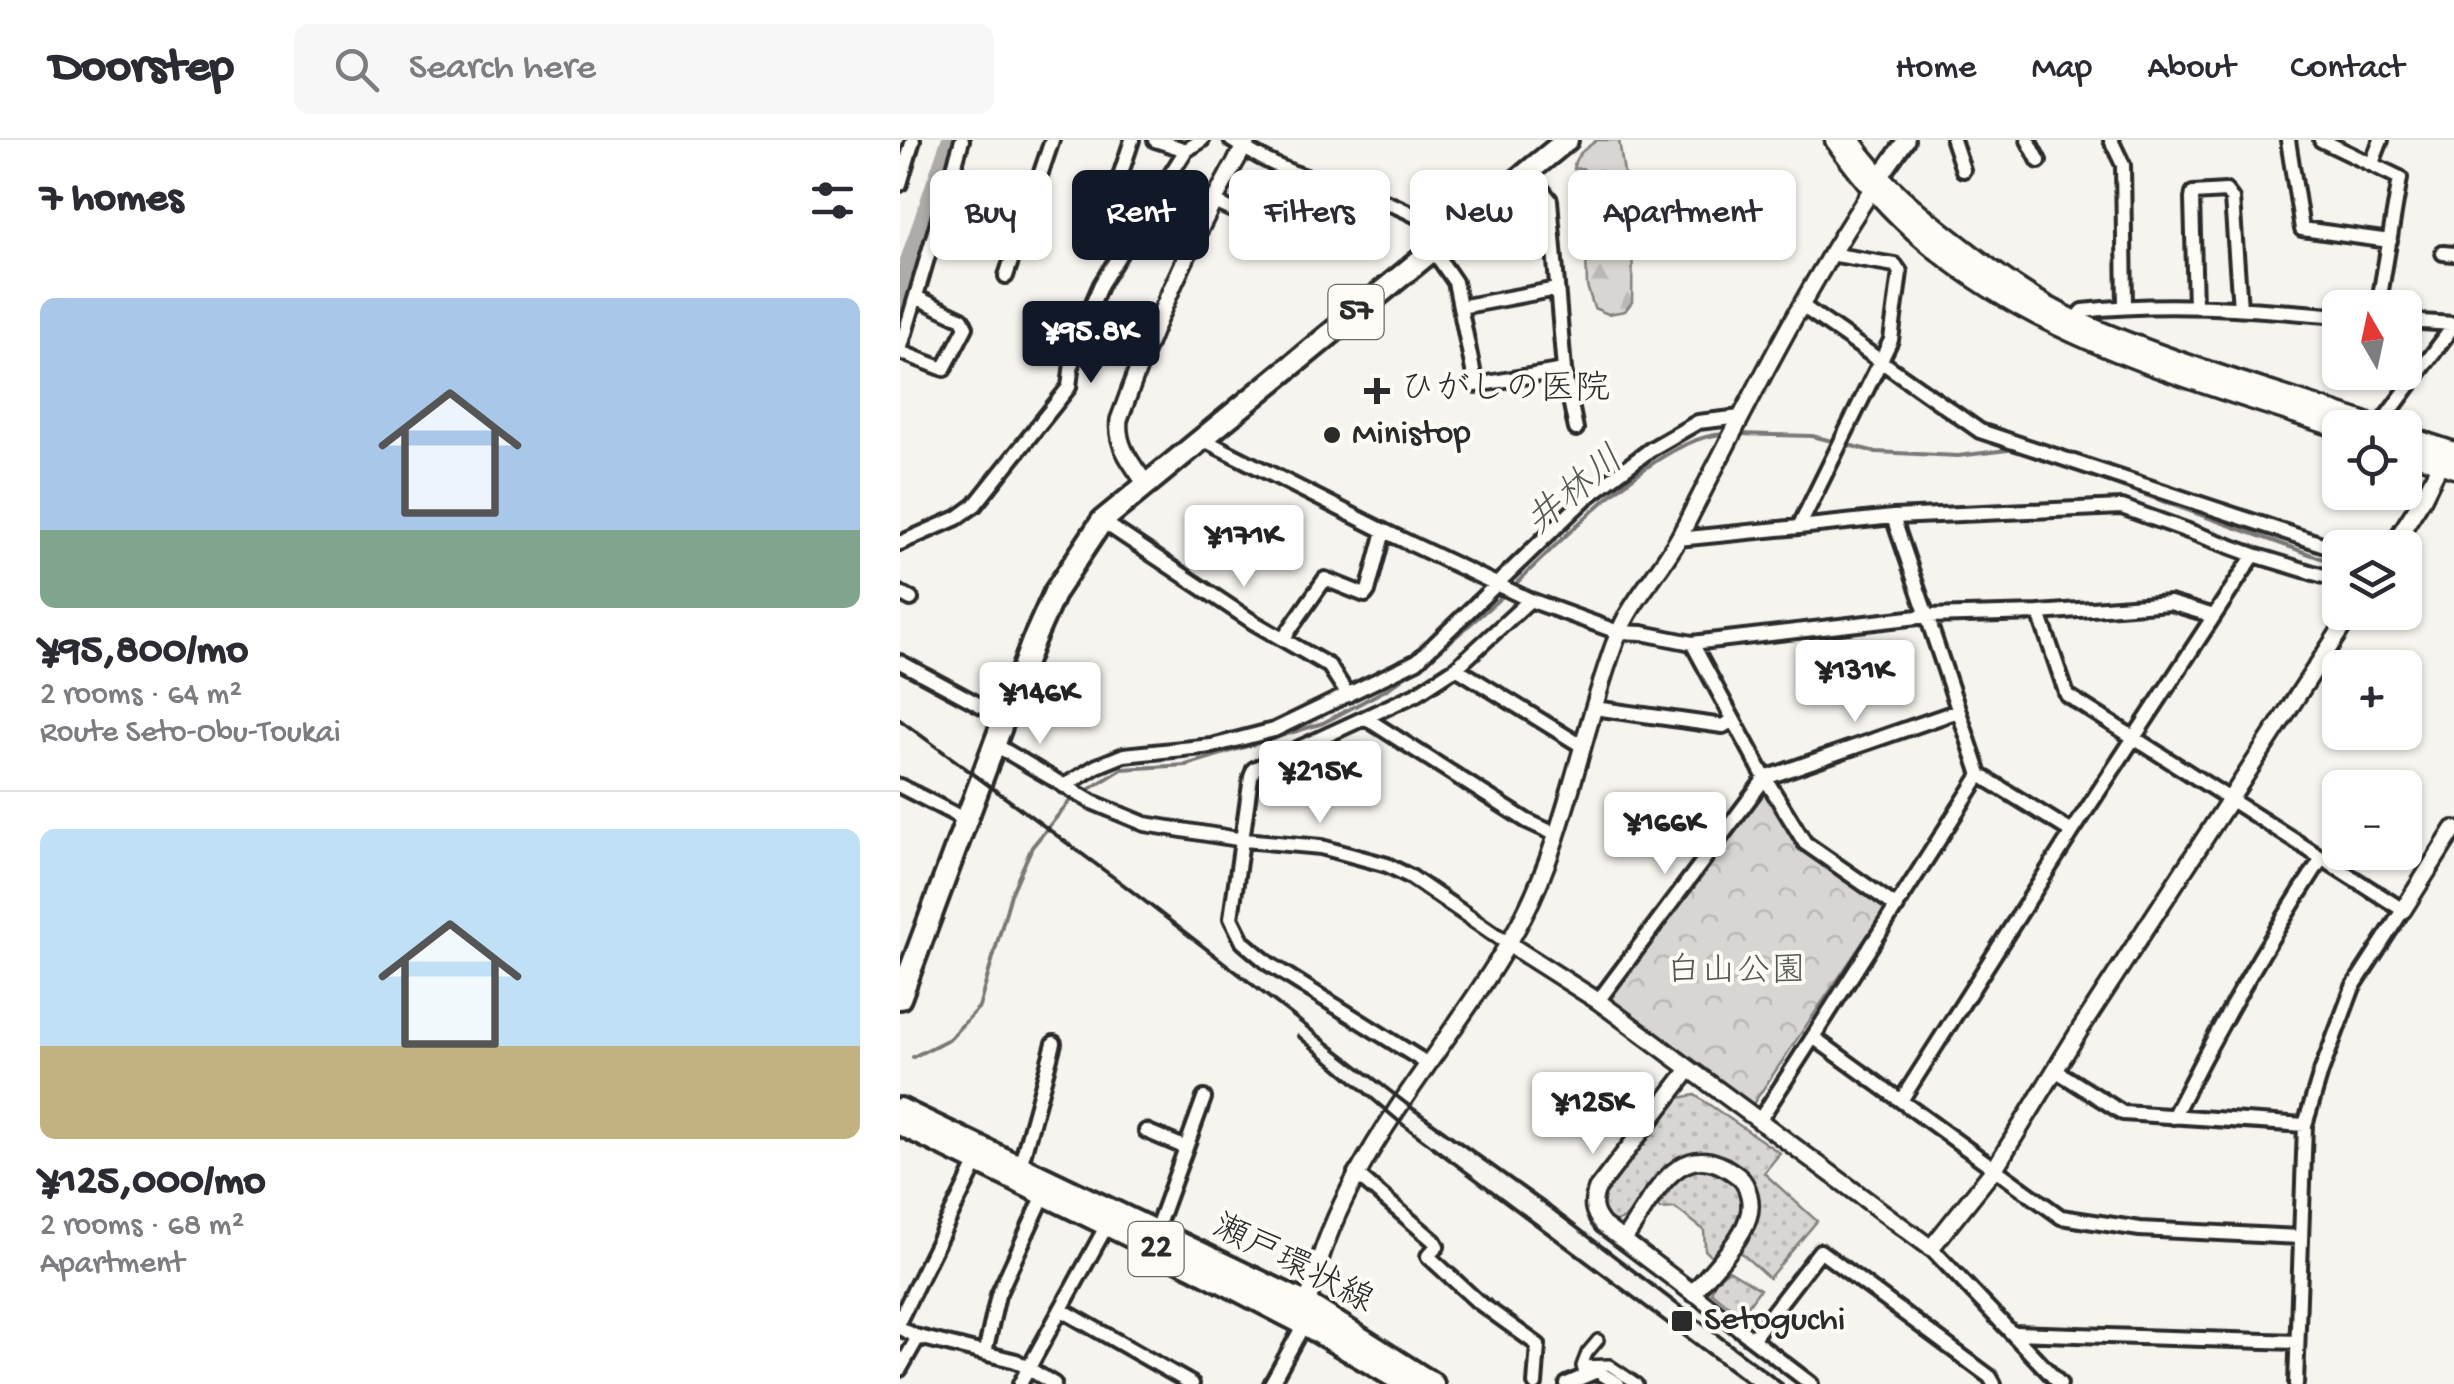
<!DOCTYPE html>
<html lang="en">
<head>
<meta charset="utf-8">
<style>
	:root { --surface:#fff; --page:#f7f7f7; --text:#2b2b33; --muted:#7c7c81; --line:#e1e1e2; --accent:#111827 }
	body { margin:0; font-family:"Gochi Hand","Klee One",sans-serif; background:var(--page); color:var(--text); height:100vh; display:flex; flex-direction:column; font-size:38px; white-space:nowrap }
	* { box-sizing:border-box; margin:0 }
	p { font-size:32px; color:var(--muted) }
	.icon { flex:none; width:55px; height:55px; fill:none; stroke:currentColor; stroke-width:2; stroke-linecap:round; stroke-linejoin:round }
	.map { position:relative; flex:1; overflow:hidden }
	.panel { display:flex; flex-direction:column; background:var(--surface); width:900px }
	.panel>* { flex:none }
	.hud { position:absolute; left:30px; top:30px; width:950px; height:90px; display:flex; gap:20px }
	.needle { width:65px; rotate:351deg }
	.buttons { position:absolute; left:1422px; top:150px; display:grid; gap:20px }
	.buttons a { display:grid; place-items:center; width:100px; height:100px; border-radius:15px; background:var(--surface); box-shadow:0 2px 8px #0004; font-size:50px }
	.price { position:absolute; translate:-50% -85px; padding:0 22px; border-radius:10px; background:#fff; color:#222; font-size:32px; line-height:65px; filter:drop-shadow(0 2px 5px #0008) }
	.price::after { content:''; position:absolute; left:50%; top:60px; width:30px; height:22px; margin-left:-15px; background:inherit; clip-path:polygon(0 0,100% 0,50% 100%) }
	.price.selected { background:var(--accent); color:#fff }
	ul { padding:0; list-style:none }
	li { display:grid; align-content:center; gap:20px; height:530px; padding:0 40px }
	li+li { border-top:2px solid var(--line) }
	li span { display:grid; place-items:center; height:310px; border-radius:15px; color:#555 }
	li>.icon { margin-inline-start:auto }
	span .icon { width:180px; height:180px; fill:#fffc; stroke-width:1 }
	li b { font-size:42px }
	h2 { display:flex; justify-content:space-between; align-items:center; height:120px; padding:0 40px; font-size:42px }
	.chip { padding:0 35px; border-radius:15px; background:var(--surface); box-shadow:0 2px 8px #0004; font-size:35px; line-height:90px }
	.chip.selected { background:var(--accent); color:#fff }
	header { display:flex; align-items:center; gap:60px; box-sizing:border-box; height:140px; padding:0 50px; background:var(--surface); border-bottom:2px solid var(--line) }
	header strong { font-size:48px }
	nav { display:flex; gap:55px; margin-inline-start:auto; font-size:35px }
	.search { width:700px; height:90px; background:var(--page); display:flex; align-items:center; gap:25px; box-sizing:border-box; padding:0 35px; border-radius:15px; color:var(--muted); font-size:38px }
	main { display:flex; flex:1; min-height:0 }
	.map>svg:first-child { display:block }
</style>
</head>
<body>
<header>
<strong>Doorstep</strong>
<div class="search"><svg class="icon" aria-label="search" viewBox="0 0 24 24"><circle cx="10" cy="10" r="6"/><path d="M15 15l6 6"/></svg>Search here</div>
<nav><a>Home</a><a>Map</a><a>About</a><a>Contact</a></nav>
</header>
<main>
<section class="panel">
<h2>7 homes<svg class="icon" aria-label="filters" viewBox="0 0 24 24"><path d="M4 7h16M4 17h16"/><circle cx="9" cy="7" r="2"/><circle cx="15" cy="17" r="2"/></svg></h2>
<ul>
<li><span style="background:linear-gradient(#a9c7e8 75%,#7fa58c 0)"><svg class="icon" aria-label="home" viewBox="0 0 24 24"><path d="M3 11l9-7 9 7M6 9v11h12V9"/></svg></span><div><b>¥95,800/mo</b><p>2 rooms · 64 m²</p><p>Route Seto-Obu-Toukai</p></div></li>
<li><span style="background:linear-gradient(#bfe0f5 70%,#c2b280 0)"><svg class="icon" aria-label="home" viewBox="0 0 24 24"><path d="M3 11l9-7 9 7M6 9v11h12V9"/></svg></span><div><b>¥125,000/mo</b><p>2 rooms · 68 m²</p><p>Apartment</p></div></li>
</ul>
</section>
<div class="map">
<svg width="1554" height="1244" viewBox="0 0 1554 1244">
	<defs>
		<pattern id="forest-firs" width="22" height="20" patternUnits="userSpaceOnUse" patternTransform="scale(2.5)"><rect width="22" height="20" fill="#d7d6d2"/><path d="M5 1l3.5 6h-7zM16 11l3.5 6h-7z" fill="#b9b8b4"/></pattern>
		<pattern id="park-crowns" width="20" height="18" patternUnits="userSpaceOnUse" patternTransform="scale(2.5)"><rect width="20" height="18" fill="#d7d6d2"/><path d="M2 6a3 3 0 1 1 6 0M12 15a3 3 0 1 1 6 0" fill="none" stroke="#b9b8b4"/></pattern>
		<pattern id="garden-dots" width="8" height="8" patternUnits="userSpaceOnUse" patternTransform="scale(2.5)"><rect width="8" height="8" fill="#d7d6d2"/><path d="M2 2h.1M6 6h.1" fill="none" stroke="#b9b8b4" stroke-width="1.8" stroke-linecap="round"/></pattern>
	</defs>
	<rect width="100%" height="100%" fill="#f5f4ef"/>
	<filter id="ink" filterUnits="userSpaceOnUse"><feTurbulence type="fractalNoise" baseFrequency=".01" numOctaves="2"/><feDisplacementMap in="SourceGraphic" scale="20" xChannelSelector="R" yChannelSelector="G"/><feConvolveMatrix kernelMatrix="1 2 1 2 8 2 1 2 1" color-interpolation-filters="sRGB"/></filter>
	<g filter="url(#ink)">
		<!-- forest -->
		<path fill="url(#forest-firs)" stroke="#81807e" stroke-width="2.5" d="M 697,0 L 719,0 L 733,93 L 732,162 L 725,171 L 708,174 L 694,168 L 687,146 L 686,113 L 693,78 L 686,31 L 682,28 L 674,29 C 673,15 687,8 697,0 Z"/>
		<!-- park -->
		<path fill="url(#park-crowns)" stroke="#81807e" stroke-width="2.5" d="M 864,648 L 896,705 L 988,765 L 853,964 L 708,857 Z"/>
		<!-- garden -->
		<path fill="url(#garden-dots)" stroke="#81807e" stroke-width="2.5" d="M 795,955 L 880,1013 L 864,1033 L 917,1081 L 869,1138 L 839,1111 L 858,1082 L 857,1052 L 849,1035 L 829,1018 L 798,1012 L 764,1029 L 727,1077 L 712,1084 L 696,1064 L 697,1054 L 778,958 Z
			M 804,1025 C 862,1046 842,1080 812,1117 L 805,1110 L 804,1090 L 775,1068 L 760,1069 L 758,1067 L 782,1033 Z
			M 829,1130 L 860,1149 L 841,1175 L 811,1152 L 816,1140 Z"/>
		<g fill="none" stroke-linecap="round" stroke-linejoin="round">
			<!-- stream -->
			<path stroke="#797877" stroke-width="4" d="M 838,294 L 912,296 L 976,312 L 1058,316 L 1116,309
				M 1162,325 L 1440,425
				M 612,447 C 660,403 761,292 828,294
				M 185,652 L 222,629 L 286,625 L 423,583 L 489,548 L 537,513 L 605,454
				M 13,917 L 49,899 L 79,867 L 111,754 L 132,707 L 169,662 L 177,657"/>
			<!-- river -->
			<path stroke="#adaca9" stroke-width="25" d="M 0,158 L 54,0"/>
			<!-- pedestrian casing -->
			<g stroke="#2b2b2b" stroke-width="16">
				<path id="pedestrian" d="M 682,1226 L 687,1213 L 698,1200
					M 684,1234 L 682,1226 L 709,1225 L 737,1244"/>
			</g>
			<!-- minor casing -->
			<g stroke="#2b2b2b" stroke-width="20">
				<path id="minor" d="M 232,0 L 208,72 L 212,78 L 236,86
					M 255,0 L 286,10
					M 331,0 C 353,14 378,28 403,36 C 441,47 523,68 546,99
					M 1053,0 L 1063,30
					M 1128,0 L 1139,21
					M 1211,0 L 1223,25 L 1225,166
					M 1388,0 L 1402,89 L 1490,101
					M 1421,0 L 1500,38 L 1478,168
					M 1472,23 L 1481,0
					M 628,32 L 650,60 L 664,230 L 676,289
					M 0,44 L 13,0
					M 313,61 L 411,107
					M 533,110 L 555,142 L 576,245 L 664,230
					M 1543,113 L 1554,114
					M 930,114 L 995,125 L 1000,132 L 991,200 L 899,387 L 993,377 L 1027,476 L 1139,473 L 1167,555 L 1503,770 L 1453,847 L 1421,932 L 1405,985 L 1396,1244
					M 106,136 L 152,0
					M 901,165 L 1080,291 L 1440,410
					M 1295,165 L 1292,59 L 1293,53 L 1326,51 L 1332,59 L 1340,168
					M 560,167 L 657,149
					M 1505,181 L 1554,184
					M 1171,186 L 1183,171 C 1270,161 1354,169 1440,176
					M 0,210 L 62,0
					M 0,212 L 44,229 L 66,187 L 62,179 L 16,157
					M 1478,288 L 1554,185
					M 302,299 L 484,391 L 630,460 L 718,492 L 742,493 L 792,503 L 1027,476 L 1080,635
					M 993,377 L 1222,367 L 1354,415
					M 202,381 L 353,482 L 429,526 L 448,555
					M 778,399 L 899,387
					M 0,403 L 57,378 L 75,365 L 169,247 L 174,206 L 201,144 L 286,10 L 302,0
					M 0,453 L 11,459
					M 1139,473 L 1270,463 L 1314,476
					M 383,499 L 425,439 L 465,455 L 468,451 L 484,391
					M 792,503 L 865,638 L 905,703 L 997,767
					M 0,522 L 104,578
					M 556,528 L 682,606
					M 694,568 L 823,586 L 833,580
					M 467,579 L 627,681 L 655,694
					M 94,604 L 192,662 L 245,684 L 344,700 L 421,707 L 487,725 L 511,737 L 607,803
					M 0,646 L 66,680
					M 164,646 L 197,626 L 224,615 L 312,606 L 374,590 L 517,521 L 686,358 L 751,309 L 798,282 L 841,277
					M 698,861 L 865,638 L 1058,571
					M 913,897 L 1080,635 L 1172,692 L 1354,415 L 1440,441
					M 528,924 L 369,824 L 343,802 L 331,778 L 351,637 L 354,629 L 516,554 L 556,528 L 630,460
					M 1155,930 L 1223,973 L 1405,985
					M 1002,959 L 1172,692
					M 1273,977 C 1318,887 1367,802 1422,718
					M 859,981 L 913,897 L 1161,1077 L 1240,1089 L 1401,1097
					M 246,991 L 284,1007
					M 120,1027 L 154,903
					M 455,1033 L 534,1101 L 537,1106 L 528,1116 L 577,1161 L 638,1205 L 635,1244
					M 255,1093 L 304,958
					M 1031,1108 L 1160,1244
					M 793,1153 L 852,1199
					M 162,1170 L 292,1244
					M 0,1179 L 77,1022
					M 0,1188 L 15,1196 L 116,1221 L 154,1244
					M 1115,1193 L 1397,1202
					M 85,1213 L 98,1155 L 144,1055
					M 0,1229 L 18,1197
					M 120,1244 L 207,1085
					M 371,1244 L 404,1184
					M 667,1244 L 697,1231 L 718,1244
					M 911,1244 L 852,1199 L 920,1111 L 1090,1237 L 1094,1244"/>
			</g>
			<!-- tertiary casing -->
			<g stroke="#2b2b2b" stroke-width="22">
				<path id="tertiary" d="M 246,344 C 232,324 216,306 219,280 C 254,182 295,90 348,0
					M 1491,408 L 1523,358 L 1544,316
					M 1503,770 L 1554,689
					M 607,803 L 698,861 L 1031,1108 L 1095,1028 L 1181,888 L 1452,472
					M 724,1099 C 754,1057 780,990 838,1036 C 849,1045 853,1064 848,1078 C 841,1102 809,1133 793,1153 L 703,1085 C 693,1073 691,1064 697,1049 L 788,931
					M 406,1173 C 435,1016 552,912 623,777 C 666,695 683,586 717,497 C 731,460 763,429 781,394 C 850,259 917,123 1006,0"/>
			</g>
			<!-- secondary casing -->
			<g stroke="#2b2b2b" stroke-width="25">
				<path id="secondary" d="M 935,0 C 1060,180 1245,223 1440,288
					M 950,0 C 978,42 1021,76 1060,106 C 1097,135 1134,162 1176,181 C 1274,225 1380,253 1481,288
					M 1505,296 L 1554,312
					M 1505,311 L 1554,328"/>
			</g>
			<!-- primary casing -->
			<g stroke="#2b2b2b" stroke-width="28">
				<path id="primary" d="M 0,858 L 133,501 L 155,452 L 202,381 L 667,0
					M 0,969 L 407,1164 L 533,1244
					M 0,984 L 293,1127 L 404,1184 L 506,1244"/>
			</g>
			<!-- pedestrian -->
			<use href="#pedestrian" stroke="#fdfcf7" stroke-width="9"/>
			<!-- minor -->
			<use href="#minor" stroke="#fdfcf7" stroke-width="12"/>
			<!-- tertiary -->
			<use href="#tertiary" stroke="#fdfcf7" stroke-width="15"/>
			<!-- secondary -->
			<use href="#secondary" stroke="#fdfcf7" stroke-width="18"/>
			<!-- primary -->
			<use href="#primary" stroke="#fdfcf7" stroke-width="20"/>
			<!-- rail -->
			<path stroke="#2b2b2b" stroke-width="4" d="M 0,580 L 220,742 L 512,968 L 650,1067 L 882,1244
				M 398,896 L 502,984 L 849,1244"/>
		</g>
	</g>
	<!-- markers -->
	<g fill="#2b2b2b" stroke="#fdfcf7" stroke-width="4">
		<path d="M472 236h10v10h10v10h-10v10h-10v-10h-10v-10h10z"/>
		<circle cx="432" cy="295" r="10"/>
		<rect x="770" y="1169" width="24" height="24" rx="5"/>
	</g>
	<g text-anchor="middle" dominant-baseline="central" stroke-width="8" stroke-linejoin="round" paint-order="stroke">
		<!-- shield labels -->
		<g fill="#fdfcf7" stroke="#6a6a68" stroke-width="2.5">
			<rect x="428.5" y="145" width="55" height="54" rx="8"/>
			<rect x="228.5" y="1082" width="55" height="54" rx="8"/>
		</g>
		<g font-size="32" font-weight="bold" fill="#2b2b2b">
			<text x="456" y="172">57</text>
			<text x="256" y="1109">22</text>
		</g>
		<!-- poi labels -->
		<g font-size="35" fill="#2b2b2b" stroke="#fdfcf7" text-anchor="start">
			<text x="500" y="251">ひがしの医院</text>
			<text x="452" y="295">Ministop</text>
			<text x="804" y="1181">Setoguchi</text>
		</g>
		<!-- park labels -->
		<g font-size="35" fill="#565655" stroke="#fdfcf7">
			<text x="836" y="833">白山公園</text>
		</g>
		<!-- street labels -->
		<g font-size="35" fill="#2b2b2b" stroke="#fdfcf7">
			<text transform="translate(392 1126) rotate(27)">瀬戸環状線</text>
		</g>
		<!-- water labels -->
		<g font-size="38" font-style="italic" fill="#585857" stroke="#fdfcf7">
			<text transform="translate(677 353) rotate(-40)">井林川</text>
		</g>
	</g>
</svg>
<div class="buttons">
<a><svg class="needle" viewBox="-14 -14 28 28"><path d="M0-13l5 13h-10z" fill="#e53935"/><path d="M0 13l5-13h-10z" fill="#7c7c81"/></svg></a>
<a><svg class="icon" aria-label="locate" viewBox="0 0 24 24"><circle cx="12" cy="12" r="6"/><path d="M12 2v4M12 18v4M2 12h4M18 12h4"/></svg></a>
<a><svg class="icon" aria-label="layers" viewBox="0 0 24 24"><path d="M12 4l9 5-9 5-9-5zM3 14l9 5 9-5"/></svg></a>
<a>+</a>
<a>−</a>
</div>
<b class="price selected" style="left:191px;top:246px">¥95.8K</b>
<b class="price" style="left:344px;top:450px">¥171K</b>
<b class="price" style="left:955px;top:585px">¥131K</b>
<b class="price" style="left:140px;top:607px">¥146K</b>
<b class="price" style="left:420px;top:686px">¥215K</b>
<b class="price" style="left:765px;top:737px">¥166K</b>
<b class="price" style="left:693px;top:1017px">¥125K</b>
<div class="hud">
<a class="chip">Buy</a>
<a class="chip selected">Rent</a>
<a class="chip">Filters</a>
<a class="chip">New</a>
<a class="chip">Apartment</a>
</div>
</div>
</main>
</body>
</html>
